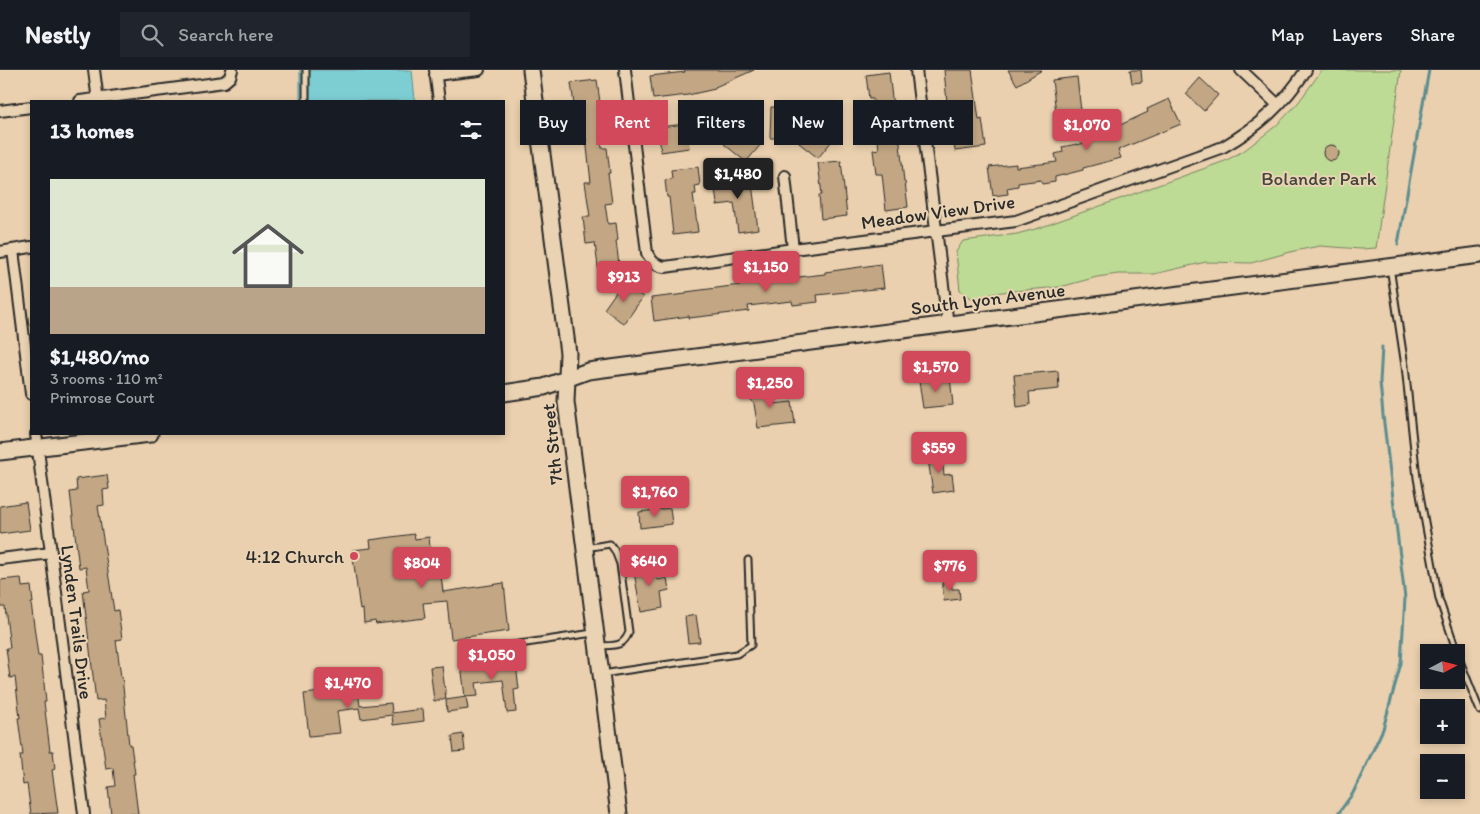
<!DOCTYPE html>
<html lang="en">
<head>
<meta charset="utf-8">
<style>
	:root { --surface:#171b24; --page:#20242c; --text:#f1f3f6; --muted:#9ea1a6; --line:#363941; --accent:#d1495b }
	body { margin:0; font-family:Itim,sans-serif; background:var(--page); color:var(--text); height:100vh; display:flex; flex-direction:column; font-size:19px; white-space:nowrap }
	* { box-sizing:border-box; margin:0 }
	p { font-size:16px; color:var(--muted) }
	.icon { flex:none; width:28px; height:28px; fill:none; stroke:currentColor; stroke-width:2; stroke-linecap:round; stroke-linejoin:round }
	.map { position:relative; flex:1; overflow:hidden }
	.side { position:absolute; left:30px; top:30px; width:475px; height:335px; display:flex; flex-direction:column; background:var(--surface); border-radius:0px; box-shadow:0 2px 8px #0003 }
	.side>* { flex:none }
	.hud { position:absolute; left:520px; top:30px; width:475px; height:45px; display:flex; gap:10px }
	.needle { width:32px; rotate:83deg }
	.controls { position:absolute; left:1420px; top:574px; display:grid; gap:10px }
	.controls a { display:grid; place-items:center; width:45px; height:45px; border-radius:0px; background:var(--surface); box-shadow:0 2px 8px #0003; font-size:25px }
	.price { position:absolute; translate:-50% -42px; padding:0 11px; border-radius:5px; background:var(--accent); color:#fff; font-size:16px; line-height:32px; filter:drop-shadow(0 1px 2px #0008) }
	.price::after { content:''; position:absolute; left:50%; top:30px; width:15px; height:11px; margin-left:-8px; background:inherit; clip-path:polygon(0 0,100% 0,50% 100%) }
	.price.selected { background:#222; color:#fff }
	ul { padding:0; list-style:none }
	li { display:grid; align-content:center; gap:10px; height:265px; padding:0 20px }
	li+li { border-top:1px solid var(--line) }
	li span { display:grid; place-items:center; height:155px; border-radius:0px; color:#555 }
	li>.icon { margin-inline-start:auto }
	span .icon { width:90px; height:90px; fill:#fffc; stroke-width:1 }
	li b { font-size:21px }
	h2 { display:flex; justify-content:space-between; align-items:center; height:60px; padding:0 20px; font-size:21px }
	.chip { padding:0 18px; border-radius:0px; background:var(--surface); box-shadow:0 2px 8px #0003; font-size:18px; line-height:45px }
	.chip.selected { background:var(--accent); color:#fff }
	header { display:flex; align-items:center; gap:30px; box-sizing:border-box; height:70px; padding:0 25px; background:var(--surface); border-bottom:1px solid var(--line) }
	header strong { font-size:24px }
	nav { display:flex; gap:28px; margin-inline-start:auto; font-size:18px }
	.search { width:350px; height:45px; background:var(--page); display:flex; align-items:center; gap:12px; box-sizing:border-box; padding:0 18px; border-radius:0px; color:var(--muted); font-size:19px }
	.map>svg:first-child { display:block }
</style>
</head>
<body>
<header>
<strong>Nestly</strong>
<div class="search"><svg class="icon" aria-label="search" viewBox="0 0 24 24"><circle cx="10" cy="10" r="6"/><path d="M15 15l6 6"/></svg>Search here</div>
<nav><a>Map</a><a>Layers</a><a>Share</a></nav>
</header>
<div class="map">
<svg width="1480" height="744" viewBox="0 0 1480 744">
	<rect width="100%" height="100%" fill="#ead0ae"/>
	<filter id="ink" filterUnits="userSpaceOnUse"><feTurbulence type="fractalNoise" baseFrequency=".02" numOctaves="2"/><feDisplacementMap in="SourceGraphic" scale="10" xChannelSelector="R" yChannelSelector="G"/><feConvolveMatrix kernelMatrix="1 2 1 2 8 2 1 2 1" color-interpolation-filters="sRGB"/></filter>
	<g filter="url(#ink)">
		<!-- green -->
		<path fill="#bddb94" stroke="#748360" d="M 1322,0 L 1401,0 L 1376,178 L 1361,179 L 1320,176 L 1294,181 L 1251,193 L 1206,192 L 1154,204 L 1118,204 L 1097,207 L 1060,217 L 1002,222 L 992,224 L 977,232 L 960,220 L 956,182 L 963,171 L 1017,164 L 1039,158 L 1225,91 L 1245,80 L 1277,55 L 1298,33 Z"/>
		<!-- water -->
		<path fill="#7dced3" stroke="#5c8d90" d="M 300,0 L 412,0 L 415,31 L 300,31 Z"/>
		<g fill="none" stroke-linecap="round" stroke-linejoin="round">
			<!-- stream -->
			<path stroke="#5c8d90" stroke-width="3" d="M 1398,174 L 1429,0
				M 1338,744 L 1353,723 L 1383,659 L 1401,593 L 1405,528 L 1383,345 L 1380,312 L 1382,277"/>
		</g>
		<!-- building -->
		<path fill="#c3a784" stroke="#2b2b2b" d="M 684,0 L 754,0 L 715,17 L 715,19 L 688,25 L 653,29 L 650,6 L 685,2 Z
			M 944,0 L 972,0 L 979,50 L 982,49 L 986,77 L 955,81 L 953,64 L 961,63 L 958,40 L 956,40 L 955,32 L 947,33 Z
			M 1008,0 L 1042,0 L 1017,15 Z
			M 1130,0 L 1141,0 L 1142,12 L 1132,13 Z
			M 889,2 L 893,37 L 896,36 L 904,112 L 905,112 L 908,137 L 886,140 L 882,104 L 876,104 L 873,80 L 879,79 L 873,29 L 869,29 L 866,5 Z
			M 1077,7 L 1081,41 L 1070,42 L 1071,49 L 1057,51 L 1052,10 Z
			M 1200,8 L 1218,25 L 1204,41 L 1186,24 Z
			M 597,10 L 601,40 L 604,40 L 606,57 L 599,58 L 602,78 L 607,78 L 610,103 L 608,103 L 612,133 L 605,134 L 608,154 L 616,153 L 618,170 L 616,171 L 620,202 L 599,205 L 595,173 L 586,174 L 583,147 L 590,147 L 585,112 L 591,112 L 586,69 L 579,70 L 571,13 Z
			M 1169,29 L 1181,54 L 1118,80 L 1121,88 L 1083,98 L 1083,100 L 1055,107 L 1055,112 L 1042,114 L 1041,110 L 1018,113 L 1018,116 L 1007,118 L 1008,124 L 993,126 L 989,97 L 1016,94 L 1016,97 L 1057,92 L 1055,84 L 1063,82 L 1062,77 L 1077,74 L 1077,75 L 1119,64 L 1116,57 L 1148,42 L 1147,39 Z
			M 771,37 L 796,38 L 795,68 L 770,68 Z
			M 816,51 L 836,66 L 818,88 L 799,73 Z
			M 686,54 L 689,78 L 661,82 L 658,57 Z
			M 740,55 L 762,73 L 746,92 L 724,74 Z
			M1323 83a8 8 0 1 1 16 0a8 8 0 1 1-16 0Z
			M 841,91 L 847,146 L 821,149 L 819,125 L 822,125 L 818,93 Z
			M 698,97 L 700,115 L 695,116 L 696,124 L 693,124 L 698,162 L 673,165 L 669,127 L 667,127 L 665,110 L 672,109 L 671,100 Z
			M 742,104 L 744,115 L 752,114 L 758,159 L 738,162 L 734,133 L 717,135 L 714,108 Z
			M 881,194 L 884,218 L 817,225 L 818,232 L 793,235 L 792,231 L 748,236 L 749,241 L 689,248 L 689,246 L 654,251 L 651,228 L 686,224 L 686,222 L 755,213 L 755,212 L 825,204 L 825,202 Z
			M 623,212 L 643,227 L 624,254 L 604,239 Z
			M 1058,301 L 1059,319 L 1029,322 L 1030,335 L 1017,337 L 1014,305 Z
			M 950,307 L 953,335 L 923,338 L 919,311 Z
			M 758,312 L 772,334 L 792,332 L 795,354 L 758,358 L 754,334 L 745,321 Z
			M 941,381 L 944,405 L 952,404 L 954,420 L 933,423 L 927,382 Z
			M 107,405 L 109,419 L 103,420 L 104,435 L 98,436 L 114,541 L 118,540 L 122,569 L 116,570 L 121,607 L 122,607 L 129,675 L 131,675 L 135,704 L 133,704 L 138,744 L 111,744 L 108,717 L 115,716 L 113,698 L 106,699 L 99,649 L 106,648 L 104,630 L 96,631 L 83,521 L 89,520 L 86,497 L 79,498 L 70,422 L 77,421 L 76,409 Z
			M 26,432 L 30,460 L 0,464 L 0,436 Z
			M 670,438 L 672,454 L 640,458 L 639,442 Z
			M 414,464 L 415,469 L 429,467 L 431,488 L 439,487 L 443,522 L 504,513 L 509,561 L 451,569 L 447,531 L 423,533 L 425,548 L 376,554 L 375,551 L 364,553 L 363,539 L 360,540 L 352,480 L 371,478 L 370,470 Z
			M 644,489 L 646,502 L 657,500 L 658,510 L 667,508 L 669,520 L 661,522 L 663,538 L 641,542 L 632,491 Z
			M 21,508 L 22,517 L 31,516 L 33,533 L 31,533 L 38,586 L 41,586 L 46,632 L 44,632 L 50,681 L 53,681 L 55,699 L 52,700 L 58,743 L 31,744 L 27,714 L 23,715 L 20,685 L 23,685 L 18,648 L 20,648 L 15,607 L 10,608 L 6,578 L 10,578 L 5,537 L 1,537 L 0,526 L 0,510 Z
			M 951,512 L 952,519 L 959,519 L 960,529 L 944,531 L 942,513 Z
			M 696,545 L 700,572 L 688,573 L 685,547 Z
			M 474,592 L 475,600 L 516,595 L 519,619 L 514,620 L 516,642 L 507,643 L 503,610 L 476,613 L 478,626 L 465,627 L 461,594 Z
			M 442,596 L 446,629 L 434,631 L 430,597 Z
			M 356,607 L 360,636 L 391,633 L 392,643 L 423,639 L 424,651 L 393,655 L 392,645 L 361,649 L 359,638 L 337,641 L 340,663 L 309,666 L 304,624 L 345,619 L 344,608 Z
			M 466,627 L 468,639 L 447,642 L 446,630 Z
			M 463,664 L 465,681 L 454,682 L 452,666 Z"/>
		<g fill="none" stroke-linecap="round" stroke-linejoin="round">
			<!-- lane casing -->
			<g stroke="#2b2b2b" stroke-width="9">
				<path id="lane" d="M 306,0 L 306,31
					M 1390,197 L 1405,296 L 1417,408 L 1439,529 L 1460,591 L 1480,641
					M 585,478 L 610,474 L 615,481 L 620,494 L 629,562 C 623,578 614,575 598,576
					M 473,581 L 593,563
					M 602,604 L 737,584 L 751,575 L 748,490"/>
			</g>
			<!-- street casing -->
			<g stroke="#2b2b2b" stroke-width="14">
				<path id="street" d="M 94,0 L 98,31
					M 435,0 L 439,31
					M 625,0 L 647,183 C 651,191 655,196 665,197 L 793,179 L 1016,151 L 1223,77 C 1258,57 1284,34 1306,0
					M 916,0 L 948,255
					M 1241,0 L 1278,35
					M 435,5 L 479,0
					M 80,31 L 224,12 L 230,7 L 232,0
					M 0,41 L 31,37
					M 785,106 L 793,179
					M 13,180 L 31,324
					M 0,182 L 31,177
					M 36,364 L 84,744
					M 0,489 L 51,483"/>
			</g>
			<!-- secondary casing -->
			<g stroke="#2b2b2b" stroke-width="19">
				<path id="secondary" d="M 531,0 L 568,283 L 566,332 L 619,744
					M 504,323 L 544,317 L 588,301 L 1480,185
					M 0,382 L 150,364"/>
			</g>
			<!-- lane -->
			<use href="#lane" stroke="#ead3b3" stroke-width="5"/>
			<!-- street -->
			<use href="#street" stroke="#ead3b3" stroke-width="10"/>
			<!-- secondary -->
			<use href="#secondary" stroke="#ead3b3" stroke-width="15"/>
		</g>
	</g>
	<!-- markers -->
	<circle fill="#d1495b" stroke="#ead3b3" stroke-width="2" cx="354" cy="486" r="5"/>
	<g text-anchor="middle" dominant-baseline="central" stroke-width="4" stroke-linejoin="round" paint-order="stroke">
		<!-- park labels -->
		<g font-size="19" fill="#41453b" stroke="#ead3b3">
			<text x="1319" y="108">Bolander Park</text>
		</g>
		<!-- street labels -->
		<g font-size="19" fill="#2b2b2b" stroke="#ead3b3">
			<text transform="translate(938 142) rotate(-8)">Meadow View Drive</text>
			<text transform="translate(988 229) rotate(-7)">South Lyon Avenue</text>
			<text transform="translate(552 374) rotate(-96)">7th Street</text>
			<text transform="translate(77 552) rotate(83)">Lynden Trails Drive</text>
		</g>
		<!-- poi labels -->
		<g font-size="19" fill="#2b2b2b" stroke="#ead3b3" text-anchor="end">
			<text x="344" y="486">4:12 Church</text>
		</g>
	</g>
</svg>
<div class="controls">
<a><svg class="needle" viewBox="-14 -14 28 28"><path d="M0-13l5 13h-10z" fill="#e53935"/><path d="M0 13l5-13h-10z" fill="#9ea1a6"/></svg></a>
<a>+</a>
<a>−</a>
</div>
<b class="price" style="left:1087px;top:81px">$1,070</b>
<b class="price selected" style="left:738px;top:130px">$1,480</b>
<b class="price" style="left:766px;top:223px">$1,150</b>
<b class="price" style="left:624px;top:233px">$913</b>
<b class="price" style="left:936px;top:323px">$1,570</b>
<b class="price" style="left:770px;top:339px">$1,250</b>
<b class="price" style="left:939px;top:404px">$559</b>
<b class="price" style="left:655px;top:448px">$1,760</b>
<b class="price" style="left:649px;top:517px">$640</b>
<b class="price" style="left:422px;top:519px">$804</b>
<b class="price" style="left:950px;top:522px">$776</b>
<b class="price" style="left:492px;top:611px">$1,050</b>
<b class="price" style="left:348px;top:639px">$1,470</b>
<div class="hud">
<a class="chip">Buy</a>
<a class="chip selected">Rent</a>
<a class="chip">Filters</a>
<a class="chip">New</a>
<a class="chip">Apartment</a>
</div>
<section class="side">
<h2>13 homes<svg class="icon" aria-label="filters" viewBox="0 0 24 24"><path d="M4 7h16M4 17h16"/><circle cx="9" cy="7" r="2"/><circle cx="15" cy="17" r="2"/></svg></h2>
<ul>
<li><span style="background:linear-gradient(#dfe7d0 70%,#b9a48a 0)"><svg class="icon" aria-label="home" viewBox="0 0 24 24"><path d="M3 11l9-7 9 7M6 9v11h12V9"/></svg></span><div><b>$1,480/mo</b><p>3 rooms · 110 m²</p><p>Primrose Court</p></div></li>
</ul>
</section>
</div>
</body>
</html>
